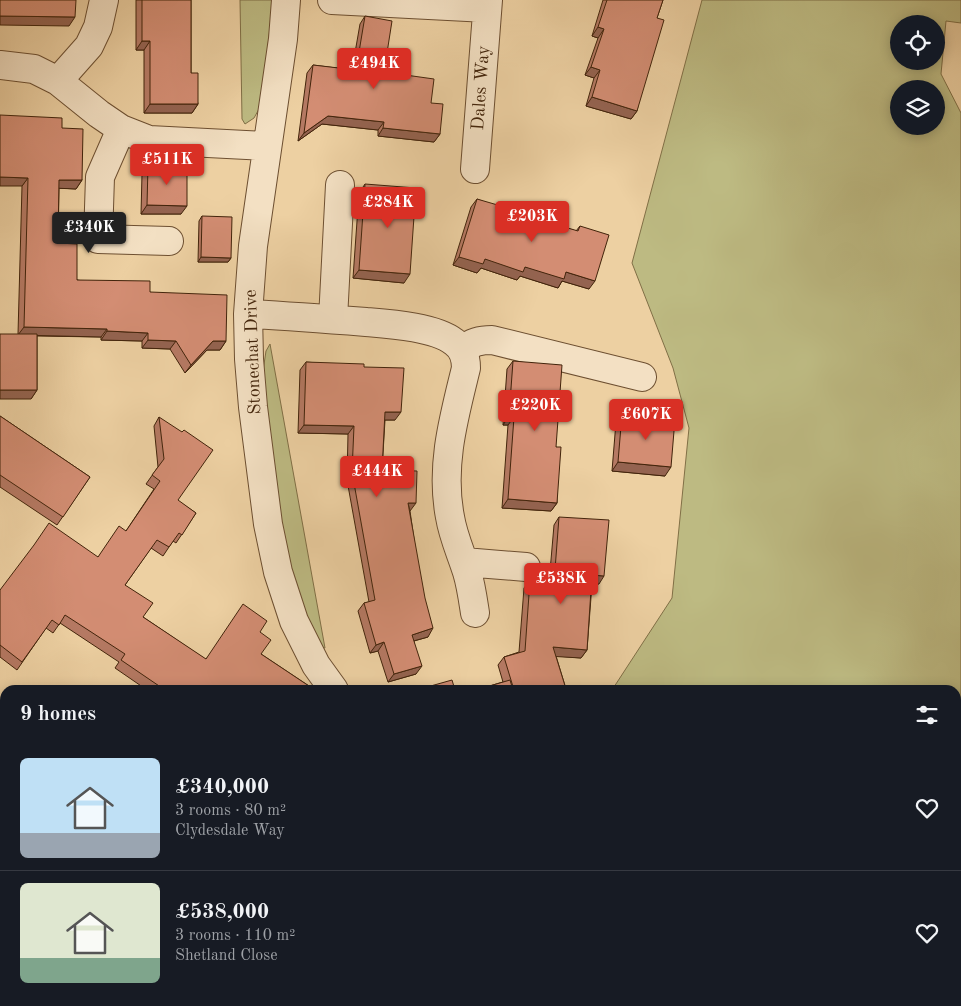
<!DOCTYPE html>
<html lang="en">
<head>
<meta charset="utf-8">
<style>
	:root { --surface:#171b24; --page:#242831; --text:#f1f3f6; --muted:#9ea1a6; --line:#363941; --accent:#d93025 }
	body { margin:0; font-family:"Old Standard TT",serif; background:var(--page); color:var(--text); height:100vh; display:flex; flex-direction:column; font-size:19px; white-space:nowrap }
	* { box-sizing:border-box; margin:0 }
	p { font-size:16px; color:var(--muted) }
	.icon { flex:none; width:28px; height:28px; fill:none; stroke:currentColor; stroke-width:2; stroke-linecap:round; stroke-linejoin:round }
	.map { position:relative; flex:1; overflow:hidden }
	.panel { position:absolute; left:0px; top:685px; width:961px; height:321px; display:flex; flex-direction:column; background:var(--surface); border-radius:15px 15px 0 0; box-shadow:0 2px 12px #0003 }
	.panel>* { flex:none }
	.controls { position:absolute; left:890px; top:15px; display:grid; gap:10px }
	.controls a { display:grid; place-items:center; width:55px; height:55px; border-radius:50%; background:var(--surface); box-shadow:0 2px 12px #0003; font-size:25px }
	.price { position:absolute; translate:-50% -42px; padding:0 11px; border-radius:5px; background:var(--accent); color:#fff; font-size:16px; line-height:32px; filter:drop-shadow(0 1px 2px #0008) }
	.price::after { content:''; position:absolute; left:50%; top:30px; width:15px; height:11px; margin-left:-8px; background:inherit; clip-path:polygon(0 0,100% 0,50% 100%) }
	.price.current { background:#222; color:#fff }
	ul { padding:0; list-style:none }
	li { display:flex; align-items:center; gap:15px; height:125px; padding:0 20px }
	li+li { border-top:1px solid var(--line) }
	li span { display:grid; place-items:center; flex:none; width:140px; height:100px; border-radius:8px; color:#555 }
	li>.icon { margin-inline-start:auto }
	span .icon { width:60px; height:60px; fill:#fffc; stroke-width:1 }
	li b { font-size:21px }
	h2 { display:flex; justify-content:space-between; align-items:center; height:60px; padding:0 20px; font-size:21px }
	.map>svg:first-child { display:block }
</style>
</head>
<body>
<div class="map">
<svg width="961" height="1006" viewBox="0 0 961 1006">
	<rect width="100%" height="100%" fill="#edd0a2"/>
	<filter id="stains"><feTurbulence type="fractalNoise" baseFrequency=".004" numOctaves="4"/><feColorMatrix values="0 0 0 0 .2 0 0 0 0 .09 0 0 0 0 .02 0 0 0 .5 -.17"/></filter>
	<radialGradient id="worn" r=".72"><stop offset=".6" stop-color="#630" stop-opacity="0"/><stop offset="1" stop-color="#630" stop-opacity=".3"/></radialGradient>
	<!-- green -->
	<path fill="#bdba82" stroke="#806f46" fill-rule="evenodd" d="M 240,0 L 273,0 L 266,64 L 259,109 L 254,118 L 245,124 L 242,119 Z
		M 702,0 L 961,0 L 961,23 L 946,21 L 941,74 L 961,113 L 961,999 L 952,1006 L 710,1006 L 705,1001 L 956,1001 L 956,690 L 612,690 L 672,598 L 689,428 L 673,368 L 632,263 ZM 899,24 L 936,24 L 936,61 L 899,61 ZM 899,89 L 936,89 L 936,126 L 899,126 Z
		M 270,344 L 325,648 L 322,648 L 304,616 L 277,522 L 263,371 L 266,351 Z"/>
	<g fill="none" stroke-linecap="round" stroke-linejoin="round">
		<!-- minor casing -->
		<g stroke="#6d4f31" stroke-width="30">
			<path id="minor" d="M 286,0 L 283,39 L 253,246 L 248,314 L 249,359 L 253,407 L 268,524 L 278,572 L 294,621 L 316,665 L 334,690
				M 332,0 L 487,8
				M 0,65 L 34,69 L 58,81 L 99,114 L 121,129 L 149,140 L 267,146
				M 58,81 L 89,46 L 98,27 L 104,0
				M 121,129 L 100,177 L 98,239 L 169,241
				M 475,169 L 488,0
				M 248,314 C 287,316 327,319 366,322 C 390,324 435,327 454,342 C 463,348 466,358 466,368 C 454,417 440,466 450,517 C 453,536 461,553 467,572 C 471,585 473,600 475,613
				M 333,319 L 340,185
				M 462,350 C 472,342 480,340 492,340 L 642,377
				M 464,562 L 526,567
				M 0,814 L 5,817
				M 146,1001 L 154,1006
				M 679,1001 L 684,1006"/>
		</g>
		<!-- minor -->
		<use href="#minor" stroke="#f3e0c3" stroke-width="28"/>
	</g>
	<!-- wall -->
	<path fill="#b57963" stroke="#42240b" d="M 136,0 L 191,0 L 191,73 L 198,104 L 192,113 L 144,113 L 144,50 L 136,50 Z
		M 603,0 L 663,0 L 657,18 L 637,111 L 631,119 L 586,106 L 594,78 L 585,75 L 598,38 L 592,36 Z
		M 365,16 L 384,72 L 431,103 L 440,134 L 434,142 L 378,136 L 378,130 L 322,124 L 298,141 L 307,73 L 313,65 L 352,70 L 360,24 Z
		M 62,128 L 82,180 L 76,189 L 59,188 L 58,243 L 77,280 L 150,292 L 226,341 L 220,350 L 207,350 L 185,373 L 170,349 L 142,348 L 142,341 L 101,340 L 101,337 L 37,336 L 37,390 L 31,399 L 18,334 L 22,186 Z
		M 148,166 L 181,214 L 141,214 L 142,174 Z
		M 365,184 L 404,283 L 353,278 L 359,193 Z
		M 477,199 L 500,208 L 576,231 L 580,226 L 589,289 L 562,281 L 558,288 L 520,276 L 517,280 L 481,268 L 477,273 L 453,265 L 471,207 Z
		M 202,216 L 231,258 L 228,262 L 198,262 L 199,221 Z
		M 513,361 L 556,447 L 557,503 L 551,511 L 502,508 L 508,425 L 503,425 L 507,369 Z
		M 306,362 L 364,367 L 395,420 L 385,420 L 382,470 L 410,511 L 428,637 L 414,641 L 416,674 L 388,682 L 378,651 L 370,653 L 358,611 L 364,603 L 369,602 L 347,480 L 348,434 L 298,433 L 300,370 Z
		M 622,414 L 665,476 L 612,471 L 616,422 Z
		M 0,416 L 90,477 L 57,525 L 0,487 Z
		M 159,417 L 178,501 L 196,513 L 176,543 L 173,541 L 163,556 L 151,548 L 125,585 L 143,617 L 205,659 L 260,632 L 261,654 L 315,690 L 147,690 L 115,668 L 119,662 L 60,623 L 53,633 L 46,628 L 17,670 L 0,657 L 0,590 L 98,557 L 126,531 L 154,489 L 146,484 L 158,467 L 154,426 Z
		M 559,517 L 599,584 L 592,584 L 587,650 L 581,658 L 556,656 L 566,689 L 565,690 L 476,690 L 503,682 L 498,665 L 504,657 L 519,652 L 524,588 L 530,580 L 532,582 L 549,583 L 554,525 Z
		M 5,736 L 5,769 L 0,766 L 0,743 Z
		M 227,1001 L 287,1001 L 287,1006 L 227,1006 Z
		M 479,1001 L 564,1001 L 568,1006 L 484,1006 Z"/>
	<!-- shaded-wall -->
	<path fill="#946350" stroke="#42240b" d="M 0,16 L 75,17 L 69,26 L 0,25 Z
		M 598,27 L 604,29 L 598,38 L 592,36 Z
		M 142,41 L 150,41 L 144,50 L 136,50 Z
		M 591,67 L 600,70 L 594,78 L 585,75 Z
		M 592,97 L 637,111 L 631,119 L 586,106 Z
		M 150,104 L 198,104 L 192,113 L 144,113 Z
		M 328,116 L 384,122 L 378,130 L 322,124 L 298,141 L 304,133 Z
		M 383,128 L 440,134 L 434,142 L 378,136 Z
		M 0,177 L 28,178 L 22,186 L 0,186 Z
		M 59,180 L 82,180 L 76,189 L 53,188 Z
		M 147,205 L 187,206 L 181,214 L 141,214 Z
		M 201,257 L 231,258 L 228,262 L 198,262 Z
		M 459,257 L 485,259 L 525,267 L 566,272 L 595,281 L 589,289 L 562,281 L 558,288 L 520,276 L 517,280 L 481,268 L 477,273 L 453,265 Z
		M 359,270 L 410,274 L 404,283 L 353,278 Z
		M 24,327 L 107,329 L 101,337 L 18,335 Z
		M 107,331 L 148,333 L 142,341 L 101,340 Z
		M 148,340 L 176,341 L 170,349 L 142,348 Z
		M 213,341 L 226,341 L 220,350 L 207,350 L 185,373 L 191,365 Z
		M 0,390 L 37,390 L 31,399 L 0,399 Z
		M 385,412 L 401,412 L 395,420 L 379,420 Z
		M 509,416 L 514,417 L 508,425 L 503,425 Z
		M 304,425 L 354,426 L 348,434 L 298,433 Z
		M 618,462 L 671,467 L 665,476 L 612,471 Z
		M 508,499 L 557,503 L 551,511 L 502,508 Z
		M 408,503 L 416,503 L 410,511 Z
		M 592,575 L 604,576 L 599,584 L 587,583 Z
		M 433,628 L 428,637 L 406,643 L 412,635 Z
		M 384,642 L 378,651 L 370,653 L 376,645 Z
		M 553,647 L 587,650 L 581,658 L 547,656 Z
		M 422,666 L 416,674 L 388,682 L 394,674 Z
		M 0,958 L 5,958 L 5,966 L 0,966 Z"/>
	<!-- building -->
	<path fill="#d38d73" stroke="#42240b" d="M 0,0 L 76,0 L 75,17 L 0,16 Z
		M 142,0 L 191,0 L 191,73 L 198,73 L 198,104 L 150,104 L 150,41 L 142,41 Z
		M 607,0 L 663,0 L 657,18 L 664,20 L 637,111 L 592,97 L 600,70 L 591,67 L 604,29 L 598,27 Z
		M 365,16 L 392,21 L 384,72 L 434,79 L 431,103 L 443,104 L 440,134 L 383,128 L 384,122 L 328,116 L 304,133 L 313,65 L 356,70 Z
		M 0,115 L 62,118 L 62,128 L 83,129 L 82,180 L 59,180 L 58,243 L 77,244 L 77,280 L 150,281 L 150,292 L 227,295 L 226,341 L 213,341 L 191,365 L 176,341 L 148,340 L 148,333 L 107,331 L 107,329 L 24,327 L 28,178 L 0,177 Z
		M 148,166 L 187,166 L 187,206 L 147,205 Z
		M 365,184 L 416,188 L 410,274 L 359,270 Z
		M 477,199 L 501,206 L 500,208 L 578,231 L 580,226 L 609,235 L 595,281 L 566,272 L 564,279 L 525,267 L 523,272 L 485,259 L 483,264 L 459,257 Z
		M 202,216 L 232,217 L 231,258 L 201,257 Z
		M 0,334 L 37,334 L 37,390 L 0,390 Z
		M 513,361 L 562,365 L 556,447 L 561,447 L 557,503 L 508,499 L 514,417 L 509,416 Z
		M 306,362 L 364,364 L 364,367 L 404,368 L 401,412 L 385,412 L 382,470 L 417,471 L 416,503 L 408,503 L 425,598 L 433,628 L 412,635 L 422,666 L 394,674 L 384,642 L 376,645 L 364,603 L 375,600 L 352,472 L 354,426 L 304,425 Z
		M 622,414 L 675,419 L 671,467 L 618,462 Z
		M 0,416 L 90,477 L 63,517 L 0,475 Z
		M 159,417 L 182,432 L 184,430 L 213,450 L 178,500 L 196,513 L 182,535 L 179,533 L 169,547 L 157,540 L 125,585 L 153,603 L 143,617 L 206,659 L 243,604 L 267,621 L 260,632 L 271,640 L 261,654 L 315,690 L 165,690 L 121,660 L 125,654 L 65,615 L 59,625 L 52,620 L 22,662 L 0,645 L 0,590 L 34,545 L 49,523 L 98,557 L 119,526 L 126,531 L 160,481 L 152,475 L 164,459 Z
		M 559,517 L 609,520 L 604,576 L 592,575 L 587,650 L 553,647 L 566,689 L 563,690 L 514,690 L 504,657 L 525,651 L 530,580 L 532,579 L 532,582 L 554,583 Z
		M 452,680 L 455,690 L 420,690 L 420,689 Z
		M 510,680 L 513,690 L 476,690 Z
		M 5,736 L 5,757 L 0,754 L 0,743 Z
		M 0,894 L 5,894 L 5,958 L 0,958 Z
		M 233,1001 L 287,1001 L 287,1006 L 233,1006 Z
		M 494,1001 L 564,1001 L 568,1006 L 498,1006 Z"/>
	<g text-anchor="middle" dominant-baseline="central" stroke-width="4" stroke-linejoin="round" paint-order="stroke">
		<!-- street labels -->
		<g font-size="18" fill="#42240b" stroke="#f3e0c3">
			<text transform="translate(481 88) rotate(-86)">Dales Way</text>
			<text transform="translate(253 352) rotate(-92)">Stonechat Drive</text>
		</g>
	</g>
	<rect width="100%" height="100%" filter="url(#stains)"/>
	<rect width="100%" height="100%" fill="url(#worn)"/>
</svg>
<div class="controls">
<a><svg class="icon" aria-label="locate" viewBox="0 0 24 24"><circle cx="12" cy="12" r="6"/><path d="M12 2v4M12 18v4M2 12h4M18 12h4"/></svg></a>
<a><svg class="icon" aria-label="layers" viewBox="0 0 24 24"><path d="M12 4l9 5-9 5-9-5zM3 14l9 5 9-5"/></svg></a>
</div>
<b class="price" style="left:374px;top:90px">£494K</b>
<b class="price" style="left:167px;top:186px">£511K</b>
<b class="price" style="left:388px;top:229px">£284K</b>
<b class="price" style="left:532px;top:243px">£203K</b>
<b class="price current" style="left:89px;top:254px">£340K</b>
<b class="price" style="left:535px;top:432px">£220K</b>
<b class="price" style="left:646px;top:441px">£607K</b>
<b class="price" style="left:377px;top:498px">£444K</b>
<b class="price" style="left:561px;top:605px">£538K</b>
<section class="panel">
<h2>9 homes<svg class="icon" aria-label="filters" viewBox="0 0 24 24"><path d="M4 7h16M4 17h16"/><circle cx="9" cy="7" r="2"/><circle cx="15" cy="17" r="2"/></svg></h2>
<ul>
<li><span style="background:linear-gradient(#bfe0f5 75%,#9aa5b1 0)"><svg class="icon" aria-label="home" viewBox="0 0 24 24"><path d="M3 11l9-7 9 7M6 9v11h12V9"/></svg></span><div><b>£340,000</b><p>3 rooms · 80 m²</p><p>Clydesdale Way</p></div><svg class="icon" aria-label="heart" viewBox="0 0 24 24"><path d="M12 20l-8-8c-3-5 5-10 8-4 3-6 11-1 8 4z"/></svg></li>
<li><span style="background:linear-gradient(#dfe7d0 75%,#7fa58c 0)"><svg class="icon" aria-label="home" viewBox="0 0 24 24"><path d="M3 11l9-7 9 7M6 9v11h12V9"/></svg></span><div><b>£538,000</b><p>3 rooms · 110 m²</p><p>Shetland Close</p></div><svg class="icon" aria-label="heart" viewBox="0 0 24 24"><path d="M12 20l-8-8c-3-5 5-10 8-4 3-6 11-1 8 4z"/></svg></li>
</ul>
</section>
</div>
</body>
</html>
